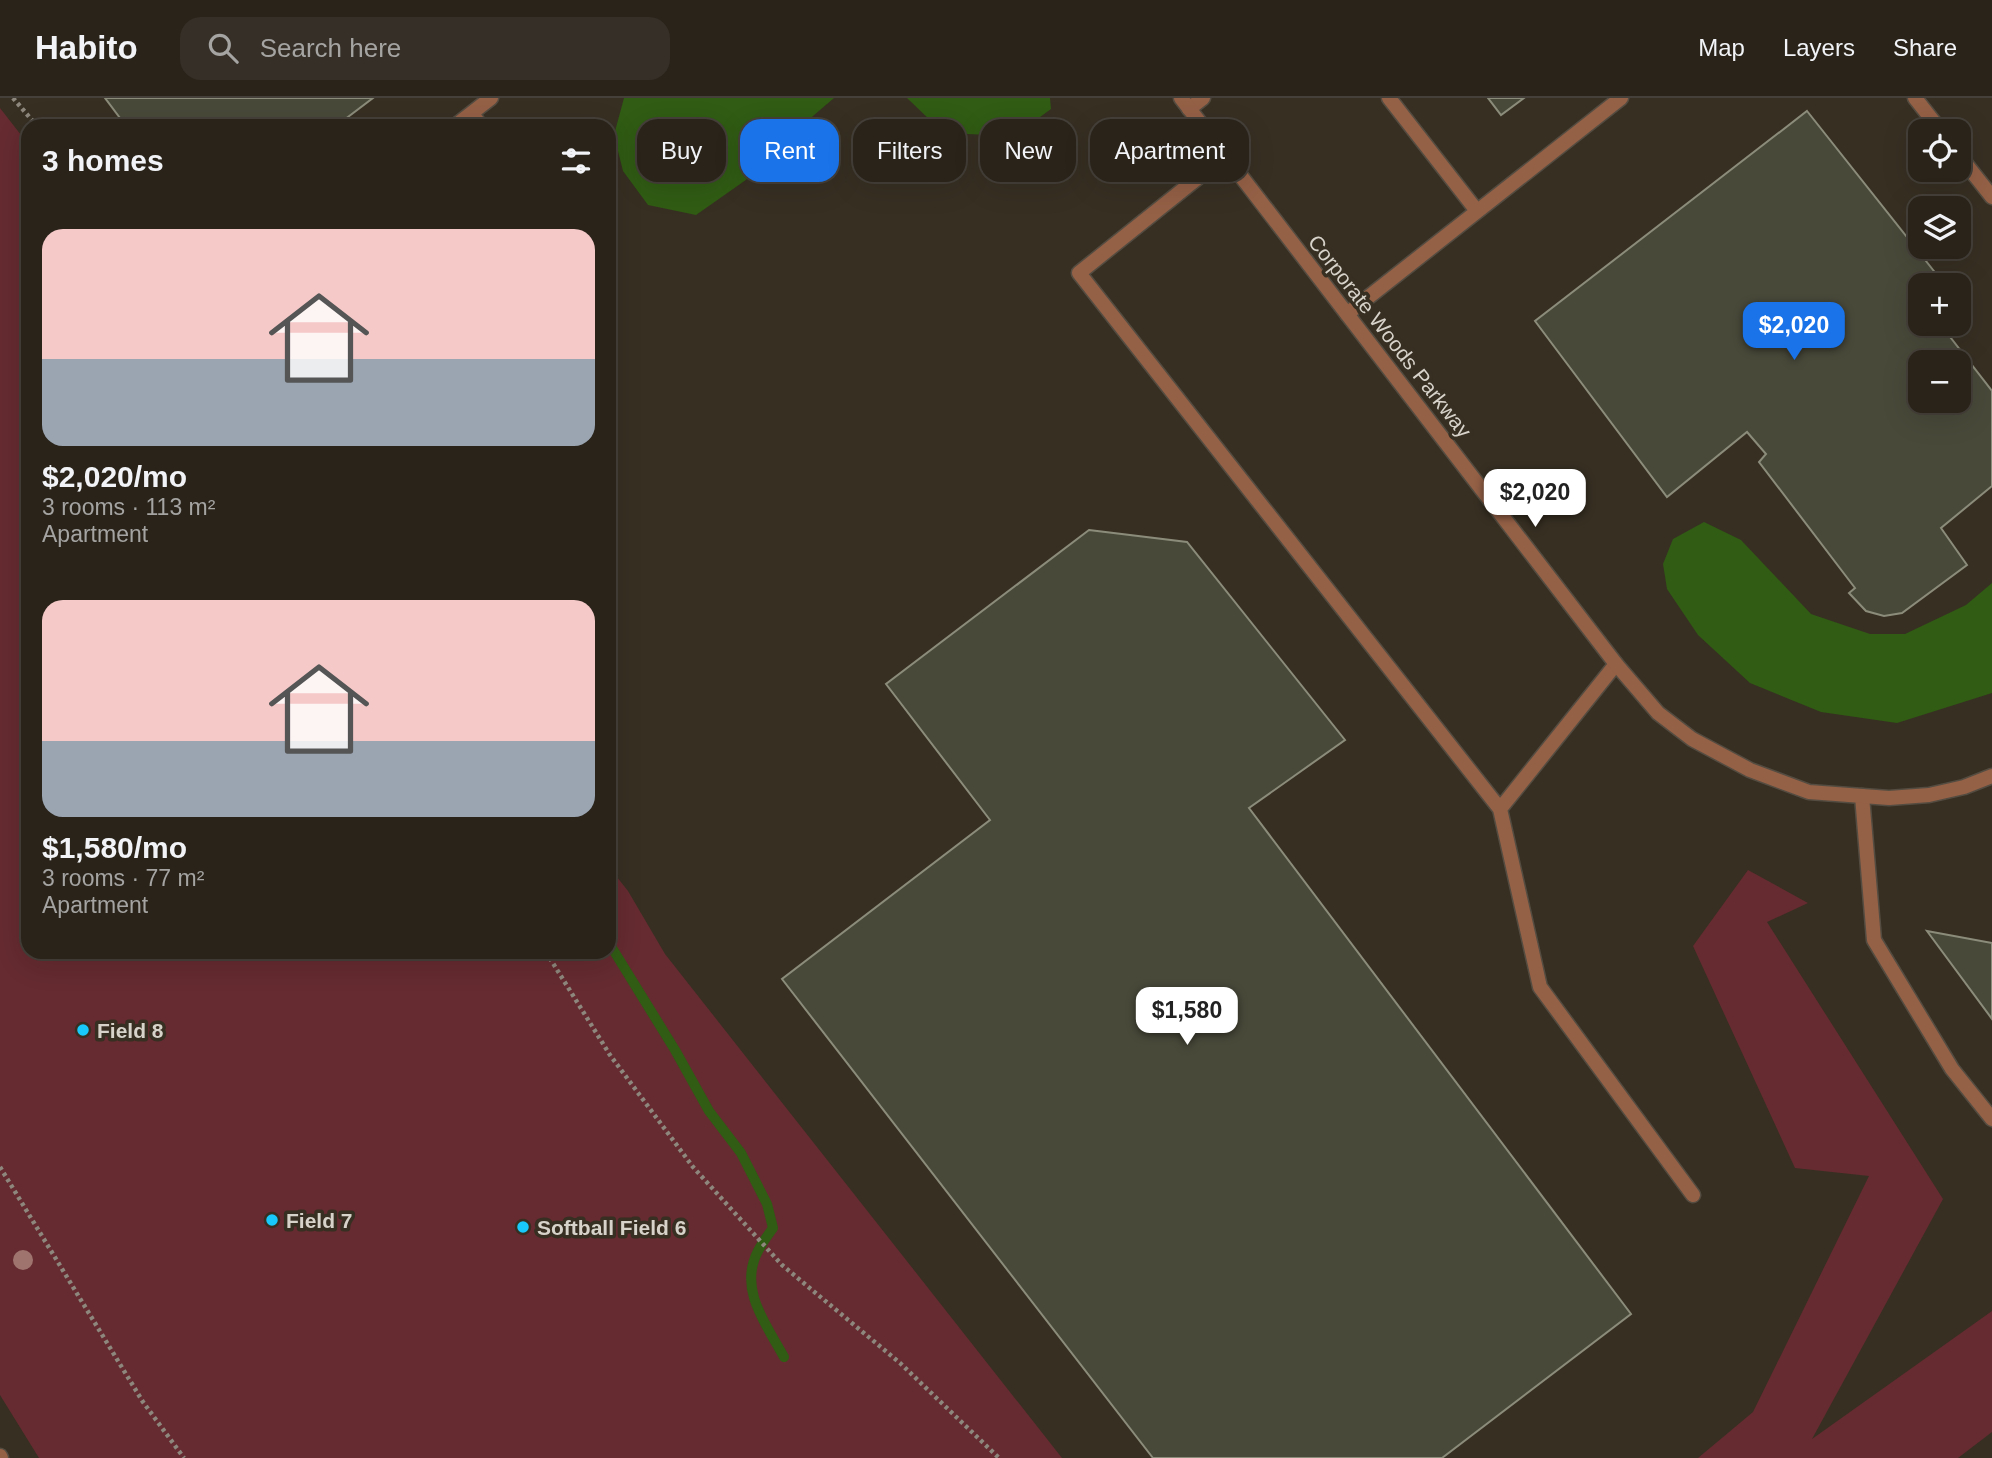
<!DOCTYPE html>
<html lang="en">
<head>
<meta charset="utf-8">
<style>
	:root { --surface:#29231a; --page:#352f27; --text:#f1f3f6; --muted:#a5a4a2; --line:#454039; --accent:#1a73e8 }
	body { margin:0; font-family:Helvetica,sans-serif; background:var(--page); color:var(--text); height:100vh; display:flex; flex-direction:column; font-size:26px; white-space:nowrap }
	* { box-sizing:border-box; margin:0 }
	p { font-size:23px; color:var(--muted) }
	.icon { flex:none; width:38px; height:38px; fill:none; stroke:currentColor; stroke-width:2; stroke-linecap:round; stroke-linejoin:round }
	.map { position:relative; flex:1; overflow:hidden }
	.details { position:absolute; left:21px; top:21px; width:595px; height:840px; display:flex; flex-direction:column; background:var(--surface); border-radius:21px; box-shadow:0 7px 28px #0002,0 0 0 2px var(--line) }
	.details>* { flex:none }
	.hud { position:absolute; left:637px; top:21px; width:665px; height:63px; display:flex; gap:14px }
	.fabs { position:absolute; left:1908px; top:21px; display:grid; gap:14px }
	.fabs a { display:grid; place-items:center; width:63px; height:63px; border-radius:14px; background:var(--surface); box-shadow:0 7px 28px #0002,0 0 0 2px var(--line); font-size:35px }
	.price { position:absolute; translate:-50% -60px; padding:0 16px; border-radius:14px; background:#fff; color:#222; font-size:23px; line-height:46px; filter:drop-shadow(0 2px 4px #0008) }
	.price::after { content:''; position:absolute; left:50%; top:42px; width:21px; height:16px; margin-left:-10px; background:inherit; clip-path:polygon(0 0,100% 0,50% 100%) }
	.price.active { background:var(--accent); color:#fff }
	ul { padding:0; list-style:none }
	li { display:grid; align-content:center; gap:14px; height:371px; padding:0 21px }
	li span { display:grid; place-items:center; height:217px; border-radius:21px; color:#555 }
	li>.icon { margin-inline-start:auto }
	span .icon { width:126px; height:126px; fill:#fffc; stroke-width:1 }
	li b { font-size:30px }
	h2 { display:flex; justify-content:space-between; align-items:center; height:84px; padding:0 21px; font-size:30px }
	.pill { padding:0 24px; border-radius:21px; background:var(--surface); box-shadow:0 7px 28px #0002,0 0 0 2px var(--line); font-size:24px; line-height:63px }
	.pill.active { background:var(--accent); color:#fff }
	header { display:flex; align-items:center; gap:42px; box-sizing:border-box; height:98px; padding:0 35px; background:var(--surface); border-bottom:2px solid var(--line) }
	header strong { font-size:33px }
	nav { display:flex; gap:38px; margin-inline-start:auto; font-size:24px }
	.search { width:490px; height:63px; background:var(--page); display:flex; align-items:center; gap:18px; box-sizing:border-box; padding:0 24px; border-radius:21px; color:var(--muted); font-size:26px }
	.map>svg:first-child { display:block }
</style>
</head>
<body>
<header>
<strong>Habito</strong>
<div class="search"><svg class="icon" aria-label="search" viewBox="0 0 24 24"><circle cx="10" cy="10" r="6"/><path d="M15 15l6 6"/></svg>Search here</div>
<nav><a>Map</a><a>Layers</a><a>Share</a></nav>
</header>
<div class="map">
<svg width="1992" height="1360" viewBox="0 0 1992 1360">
	<rect width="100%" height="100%" fill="#372f22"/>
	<!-- green -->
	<path fill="#652b30" d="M 0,10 L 28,46 L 28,854 L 609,854 L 609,769 L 628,793 L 665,856 L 1062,1360 L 39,1360 L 0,1297 Z
		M 1748,772 L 1808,805 L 1767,824 L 1943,1101 L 1812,1341 L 1992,1213 L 1992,1334 L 1958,1360 L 1698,1360 L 1753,1314 L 1869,1078 L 1795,1070 L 1693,848 Z"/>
	<!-- water -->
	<path fill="#305c14" d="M 624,0 L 834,0 L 813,18 L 770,65 L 696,117 L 648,107 L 623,73 L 614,37 Z
		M 907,0 L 1050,0 L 1051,11 L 1014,38 L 967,36 L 931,23 Z
		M 1704,424 L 1741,442 L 1811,516 L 1870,536 L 1905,536 L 1966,507 L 1992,485 L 1992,595 L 1897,625 L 1821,614 L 1750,585 L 1698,537 L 1667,491 L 1663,466 L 1673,441 Z"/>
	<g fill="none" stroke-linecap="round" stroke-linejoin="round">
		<!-- stream -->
		<path stroke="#305c14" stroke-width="10" d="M 609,845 L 675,952 L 709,1013 L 741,1055 L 767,1106 L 773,1130 C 768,1137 762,1145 758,1153 C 738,1191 766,1226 784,1259"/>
	</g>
	<!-- building -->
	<path fill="#49493a" stroke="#8c8c7b" stroke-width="2" fill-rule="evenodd" d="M 105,0 L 373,0 L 336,28 L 126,28 Z
		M 1488,0 L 1524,0 L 1501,17 Z
		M 1807,13 L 1941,182 L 1935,187 L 1920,187 L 1920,226 L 1940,226 L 1992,293 L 1992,388 L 1941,430 L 1967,467 L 1902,515 L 1884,518 L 1866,513 L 1849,495 L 1855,490 L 1759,364 L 1766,356 L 1747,334 L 1667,399 L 1535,223 ZM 1920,264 L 1958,264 L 1958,303 L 1920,303 Z
		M 1089,432 L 1187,444 L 1345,642 L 1249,710 L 1631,1216 L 1442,1360 L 1153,1360 L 782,881 L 990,722 L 886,586 Z
		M 1927,833 L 1992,845 L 1992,921 Z"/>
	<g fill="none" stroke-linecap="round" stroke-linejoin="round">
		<!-- service casing -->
		<g stroke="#544c40" stroke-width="17">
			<path id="service" d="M 1389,0 L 1477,113
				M 1915,0 L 1941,33
				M 1189,11 L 1203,0
				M 472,16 L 481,28
				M 455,28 L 491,0
				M 1958,56 L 1992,99
				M 1225,58 L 1079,175 L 1500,711 L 1616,566
				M 1347,216 L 1621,0
				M 1862,698 L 1874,842 L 1952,971 L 1992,1021
				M 1500,711 L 1540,889 L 1693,1097"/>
		</g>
		<!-- minor casing -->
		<g stroke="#544c40" stroke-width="17">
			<path id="minor" d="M 0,1358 L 1,1360"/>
		</g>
		<!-- tertiary casing -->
		<g stroke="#544c40" stroke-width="17">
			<path id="tertiary" d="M 1181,0 L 1616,566 L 1658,615 L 1692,641 L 1750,672 L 1809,694 L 1889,700 L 1929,697 L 1964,689 L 1992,678"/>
		</g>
		<!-- path -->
		<path stroke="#8d877d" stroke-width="4.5" stroke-dasharray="3.5 3.5" stroke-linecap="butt" d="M 13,0 L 37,28
			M 546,854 L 610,957 L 693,1069 L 782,1167 L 900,1265 L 999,1360
			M 0,1069 L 143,1304 L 184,1360"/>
		<!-- service -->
		<use href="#service" stroke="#946046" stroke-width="14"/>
		<!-- minor -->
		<use href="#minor" stroke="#946046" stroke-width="14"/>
		<!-- tertiary -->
		<use href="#tertiary" stroke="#946046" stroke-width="14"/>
	</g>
	<!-- trees -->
	<circle fill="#9f746f" cx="23" cy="1162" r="10"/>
	<!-- markers -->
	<g fill="#18cafc" stroke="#372f22" stroke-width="2.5">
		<circle cx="83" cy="932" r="7"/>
		<circle cx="272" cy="1122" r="7"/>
		<circle cx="523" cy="1129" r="7"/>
	</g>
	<g text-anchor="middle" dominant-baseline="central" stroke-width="7" stroke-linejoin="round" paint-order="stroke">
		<!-- street labels -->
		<g font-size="21" fill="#d7d2ca" stroke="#372f22">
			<text transform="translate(1390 238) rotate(52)">Corporate Woods Parkway</text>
		</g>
		<!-- poi labels -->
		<g font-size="21" font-weight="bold" fill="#d7d2ca" stroke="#372f22" text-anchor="start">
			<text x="97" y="932">Field 8</text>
			<text x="286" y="1122">Field 7</text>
			<text x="537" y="1129">Softball Field 6</text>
		</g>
	</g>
</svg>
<div class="fabs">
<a><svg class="icon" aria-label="locate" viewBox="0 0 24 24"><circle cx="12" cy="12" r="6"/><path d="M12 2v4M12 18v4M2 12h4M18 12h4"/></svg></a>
<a><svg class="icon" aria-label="layers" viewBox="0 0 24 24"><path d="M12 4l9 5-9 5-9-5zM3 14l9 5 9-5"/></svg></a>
<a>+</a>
<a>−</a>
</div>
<b class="price active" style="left:1794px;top:264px">$2,020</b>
<b class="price" style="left:1535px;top:431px">$2,020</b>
<b class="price" style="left:1187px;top:949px">$1,580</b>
<div class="hud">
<a class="pill">Buy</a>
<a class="pill active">Rent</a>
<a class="pill">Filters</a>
<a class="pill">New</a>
<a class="pill">Apartment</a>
</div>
<section class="details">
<h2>3 homes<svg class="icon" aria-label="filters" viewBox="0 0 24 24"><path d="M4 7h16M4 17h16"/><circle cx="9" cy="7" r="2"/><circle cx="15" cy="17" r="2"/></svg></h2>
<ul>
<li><span style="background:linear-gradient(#f6c9c9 60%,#9aa5b1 0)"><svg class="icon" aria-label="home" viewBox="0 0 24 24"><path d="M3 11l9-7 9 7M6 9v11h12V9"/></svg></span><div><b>$2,020/mo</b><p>3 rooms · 113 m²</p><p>Apartment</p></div></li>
<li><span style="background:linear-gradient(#f6c9c9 65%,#9aa5b1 0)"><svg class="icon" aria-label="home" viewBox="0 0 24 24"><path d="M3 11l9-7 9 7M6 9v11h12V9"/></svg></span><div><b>$1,580/mo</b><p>3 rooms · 77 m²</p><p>Apartment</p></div></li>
</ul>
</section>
</div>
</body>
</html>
